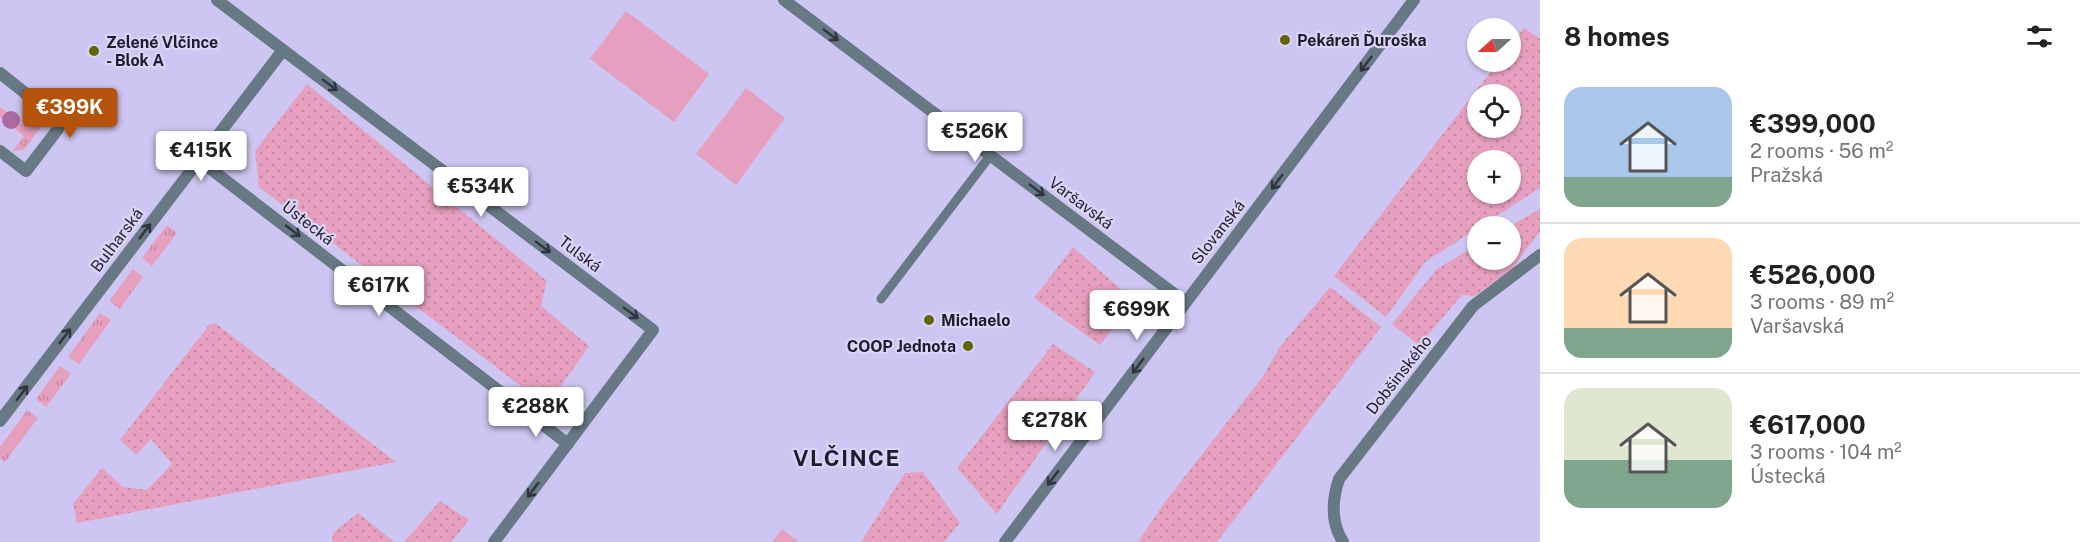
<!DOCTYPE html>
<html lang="en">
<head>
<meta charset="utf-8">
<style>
	:root { --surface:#fff; --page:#f2f2f2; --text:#222; --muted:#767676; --line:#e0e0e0; --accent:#b45309 }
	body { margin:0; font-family:"Public Sans",sans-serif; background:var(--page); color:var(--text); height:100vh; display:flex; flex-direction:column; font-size:22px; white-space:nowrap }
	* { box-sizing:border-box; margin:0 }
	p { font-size:20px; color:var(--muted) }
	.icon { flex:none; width:33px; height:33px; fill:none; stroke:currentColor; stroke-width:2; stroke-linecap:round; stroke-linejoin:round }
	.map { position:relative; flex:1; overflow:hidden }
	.panel { display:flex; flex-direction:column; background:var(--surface); width:540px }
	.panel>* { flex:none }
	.needle { width:39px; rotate:249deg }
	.controls { position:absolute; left:1467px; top:18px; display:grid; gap:12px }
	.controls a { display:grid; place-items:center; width:54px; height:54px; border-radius:50%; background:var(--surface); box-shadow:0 2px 4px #0004; font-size:30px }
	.price { position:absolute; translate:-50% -51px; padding:0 14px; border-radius:6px; background:#fff; color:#222; font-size:20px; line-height:39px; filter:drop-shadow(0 2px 3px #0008) }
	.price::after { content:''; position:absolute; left:50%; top:36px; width:18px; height:14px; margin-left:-9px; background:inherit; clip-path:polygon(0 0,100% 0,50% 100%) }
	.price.active { background:var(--accent); color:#fff }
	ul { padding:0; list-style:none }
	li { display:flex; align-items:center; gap:18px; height:150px; padding:0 24px }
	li+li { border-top:2px solid var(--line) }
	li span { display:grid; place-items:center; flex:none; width:168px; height:120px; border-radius:18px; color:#555 }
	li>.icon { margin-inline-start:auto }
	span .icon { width:72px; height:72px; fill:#fffc; stroke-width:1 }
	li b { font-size:26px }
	h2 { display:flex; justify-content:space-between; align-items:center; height:72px; padding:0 24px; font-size:26px }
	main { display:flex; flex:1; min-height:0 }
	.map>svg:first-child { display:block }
</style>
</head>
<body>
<main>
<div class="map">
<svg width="1540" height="542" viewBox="0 0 1540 542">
	<defs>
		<pattern id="grass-tufts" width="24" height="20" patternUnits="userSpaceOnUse" patternTransform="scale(1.5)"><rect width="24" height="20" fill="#e69fbe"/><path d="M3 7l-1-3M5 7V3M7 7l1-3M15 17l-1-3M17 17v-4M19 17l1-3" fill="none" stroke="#c588a3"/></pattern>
		<pattern id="park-dots" width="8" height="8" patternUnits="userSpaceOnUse" patternTransform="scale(1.5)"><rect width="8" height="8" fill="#e69fbe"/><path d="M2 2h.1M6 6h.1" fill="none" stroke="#c588a3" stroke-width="1.8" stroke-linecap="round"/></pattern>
	</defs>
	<rect width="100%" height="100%" fill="#cdc6f2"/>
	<!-- grass -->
	<path fill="url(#grass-tufts)" d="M 0,107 L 30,130 L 42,115 L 45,121 L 24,150 L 12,151 L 24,136 L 0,117 Z
		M 167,225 L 177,233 L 152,266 L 142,258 Z
		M 133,269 L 143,277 L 120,309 L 109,301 Z
		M 100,313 L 111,320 L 79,364 L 68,357 Z
		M 60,366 L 71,374 L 46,407 L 36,399 Z
		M 27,410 L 38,418 L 5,462 L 0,458 L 0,447 Z"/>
	<!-- park -->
	<path fill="url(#park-dots)" fill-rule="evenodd" d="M 1524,28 L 1540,39 L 1540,188 L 1425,262 L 1386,317 L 1334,276 L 1498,62 L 1510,62 L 1511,45 ZM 1478,94 L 1510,94 L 1510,128 L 1478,128 ZM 1510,160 L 1510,194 L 1478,194 L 1478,160 Z
		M 307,84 L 547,281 L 541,306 L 589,346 L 547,406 L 259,187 L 255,151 Z
		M 1540,209 L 1540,231 L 1512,269 L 1474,296 L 1462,295 L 1419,345 L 1392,324 L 1437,269 L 1477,245 L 1478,260 L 1510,260 L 1510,226 Z
		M 1073,247 L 1134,301 L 1100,345 L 1034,298 Z
		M 1330,287 L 1381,327 L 1217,542 L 1138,542 L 1165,502 L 1264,375 L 1279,348 Z
		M 215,323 L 396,462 L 77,523 L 73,504 L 102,468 L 123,487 L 147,490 L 172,464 L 151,439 L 136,455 L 120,440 L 209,325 Z
		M 1053,344 L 1095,372 L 997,514 L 957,468 Z
		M 923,472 L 960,523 L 944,542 L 861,542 L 905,473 Z
		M 440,501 L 469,520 L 451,542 L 404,542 Z
		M 358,513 L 394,542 L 332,542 L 333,533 Z"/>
	<!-- garden -->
	<path fill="#e69fbe" d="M 626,11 L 709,74 L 674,122 L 590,59 Z
		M 746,88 L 785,118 L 736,185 L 696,154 Z
		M 782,529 L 799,542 L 772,542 Z"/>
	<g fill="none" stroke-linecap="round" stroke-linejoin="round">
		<!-- lane -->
		<path stroke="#677984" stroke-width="9" d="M 881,299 L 990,156"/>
		<!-- street -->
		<path stroke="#677984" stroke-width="12" d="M 217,0 L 653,330 L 494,542
			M 784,0 L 1185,302
			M 0,73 L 59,120 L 58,129 L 26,171 L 0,151
			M 199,160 L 568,444
			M 0,421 L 283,50
			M 1005,542 L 1414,0
			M 1343,542 C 1331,523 1332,500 1339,479 L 1473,306 L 1540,255"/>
	</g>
	<!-- trees -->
	<circle fill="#ab6aa0" cx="11" cy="120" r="9"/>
	<!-- one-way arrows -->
	<defs><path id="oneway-shaft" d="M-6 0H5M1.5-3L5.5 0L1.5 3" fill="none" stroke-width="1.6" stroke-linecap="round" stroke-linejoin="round" transform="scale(1.5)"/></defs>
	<g stroke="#313342">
		<use href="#oneway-shaft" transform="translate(831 35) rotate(37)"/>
		<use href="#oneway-shaft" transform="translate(1366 64) rotate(127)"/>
		<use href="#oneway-shaft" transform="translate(330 85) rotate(37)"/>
		<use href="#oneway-shaft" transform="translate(1277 182) rotate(127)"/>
		<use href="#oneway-shaft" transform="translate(1037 190) rotate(37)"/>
		<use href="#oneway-shaft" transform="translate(145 231) rotate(-53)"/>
		<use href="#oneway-shaft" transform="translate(293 231) rotate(38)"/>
		<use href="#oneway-shaft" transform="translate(543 247) rotate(37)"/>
		<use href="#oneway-shaft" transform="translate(631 313) rotate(37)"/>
		<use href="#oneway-shaft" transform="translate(65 336) rotate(-53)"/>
		<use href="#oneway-shaft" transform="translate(1138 366) rotate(127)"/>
		<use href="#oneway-shaft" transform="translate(22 393) rotate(-53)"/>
		<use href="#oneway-shaft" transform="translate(1053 478) rotate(127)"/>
		<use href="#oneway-shaft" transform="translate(533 490) rotate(127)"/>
	</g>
	<!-- markers -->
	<g fill="#626500" stroke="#dad5f8" stroke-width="2">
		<circle cx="1285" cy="40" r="6"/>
		<circle cx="94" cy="51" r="6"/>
		<circle cx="929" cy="320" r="6"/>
		<circle cx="968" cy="346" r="6"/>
	</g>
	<g text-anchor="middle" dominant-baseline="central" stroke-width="4.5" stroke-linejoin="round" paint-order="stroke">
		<!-- poi labels -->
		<g font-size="16" font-weight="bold" fill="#1f1c2c" stroke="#dad5f8" text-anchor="start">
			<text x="1297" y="40">Pekáreň Ďuroška</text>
			<text x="106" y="42">Zelené Vlčince<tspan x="106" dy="18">- Blok A</tspan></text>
			<text x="941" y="320">Michaelo</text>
			<text x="956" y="346" text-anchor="end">COOP Jednota</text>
		</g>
		<!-- street labels -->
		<g font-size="16" fill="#1f1c2c" stroke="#dad5f8">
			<text transform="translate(1081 203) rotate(37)">Varšavská</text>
			<text transform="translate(308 223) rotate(38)">Ústecká</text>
			<text transform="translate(1218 232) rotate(-52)">Slovanská</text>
			<text transform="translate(117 240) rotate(-53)">Bulharská</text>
			<text transform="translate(580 254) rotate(37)">Tulská</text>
			<text transform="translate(1399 375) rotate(-52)">Dobšinského</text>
		</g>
		<!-- district labels -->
		<g font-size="22" font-weight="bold" letter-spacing="1.5" fill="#1f1c2c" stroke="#dad5f8">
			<text x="847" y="458">VLČINCE</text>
		</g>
	</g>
</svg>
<div class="controls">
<a><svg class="needle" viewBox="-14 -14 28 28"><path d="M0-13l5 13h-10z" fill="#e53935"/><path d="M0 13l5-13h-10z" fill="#767676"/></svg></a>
<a><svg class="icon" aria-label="locate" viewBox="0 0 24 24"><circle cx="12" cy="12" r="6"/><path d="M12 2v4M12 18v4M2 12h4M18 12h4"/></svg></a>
<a>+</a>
<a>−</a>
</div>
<b class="price active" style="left:70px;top:139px">€399K</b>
<b class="price" style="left:975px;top:163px">€526K</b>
<b class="price" style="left:201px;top:182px">€415K</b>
<b class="price" style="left:481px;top:218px">€534K</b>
<b class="price" style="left:379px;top:317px">€617K</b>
<b class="price" style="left:1137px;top:341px">€699K</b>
<b class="price" style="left:536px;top:438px">€288K</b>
<b class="price" style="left:1055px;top:452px">€278K</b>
</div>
<section class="panel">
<h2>8 homes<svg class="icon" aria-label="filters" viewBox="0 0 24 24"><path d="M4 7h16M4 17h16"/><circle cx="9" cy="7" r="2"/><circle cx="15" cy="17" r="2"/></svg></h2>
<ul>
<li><span style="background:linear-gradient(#a9c7e8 75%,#7fa58c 0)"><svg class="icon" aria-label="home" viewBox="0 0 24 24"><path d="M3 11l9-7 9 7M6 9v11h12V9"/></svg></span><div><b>€399,000</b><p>2 rooms · 56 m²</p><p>Pražská</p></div></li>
<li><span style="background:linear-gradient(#ffd9b3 75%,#7fa58c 0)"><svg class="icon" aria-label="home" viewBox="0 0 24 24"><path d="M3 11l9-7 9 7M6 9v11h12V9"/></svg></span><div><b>€526,000</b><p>3 rooms · 89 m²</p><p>Varšavská</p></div></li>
<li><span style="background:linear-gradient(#dfe7d0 60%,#7fa58c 0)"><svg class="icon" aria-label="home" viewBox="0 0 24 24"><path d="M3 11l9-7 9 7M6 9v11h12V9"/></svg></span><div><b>€617,000</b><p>3 rooms · 104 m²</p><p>Ústecká</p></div></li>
</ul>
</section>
</main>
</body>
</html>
